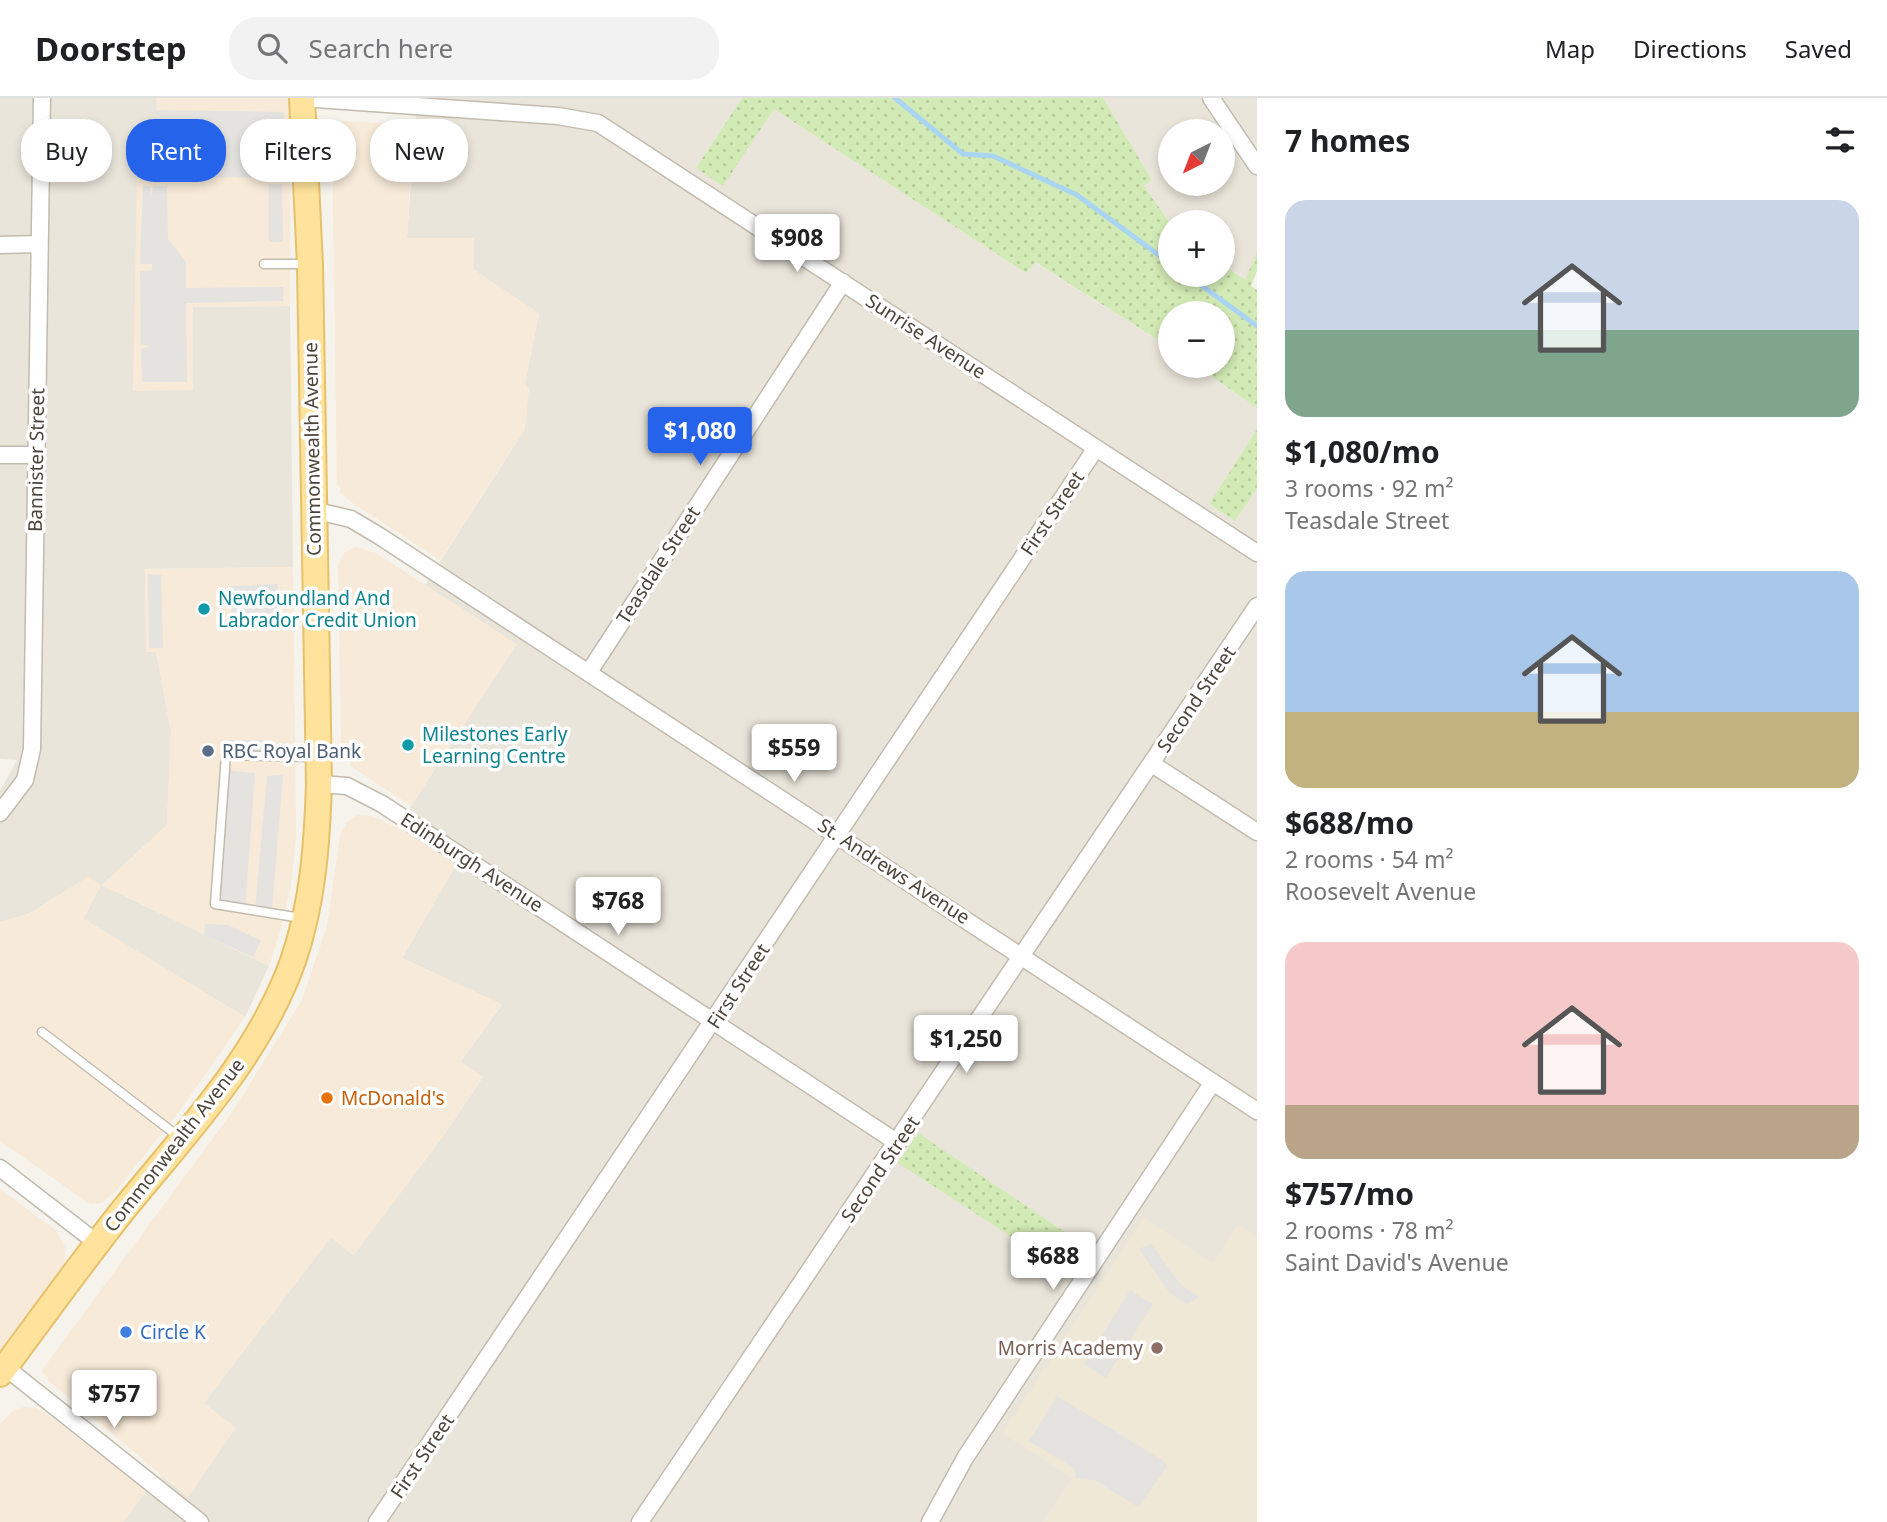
<!DOCTYPE html>
<html lang="en">
<head>
<meta charset="utf-8">
<style>
	:root { --surface:#fff; --page:#f2f2f2; --text:#202124; --muted:#757577; --line:#e0e0e0; --accent:#2563eb }
	body { margin:0; font-family:"Noto Sans",sans-serif; background:var(--page); color:var(--text); height:100vh; display:flex; flex-direction:column; font-size:26px; white-space:nowrap }
	* { box-sizing:border-box; margin:0 }
	p { font-size:23px; color:var(--muted) }
	.icon { flex:none; width:38px; height:38px; fill:none; stroke:currentColor; stroke-width:2; stroke-linecap:round; stroke-linejoin:round }
	.map { position:relative; flex:1; overflow:hidden }
	.details { display:flex; flex-direction:column; background:var(--surface); width:630px }
	.details>* { flex:none }
	.banner { position:absolute; left:21px; top:21px; width:665px; height:63px; display:flex; gap:14px }
	.needle { width:46px; rotate:222deg }
	.buttons { position:absolute; left:1158px; top:21px; display:grid; gap:14px }
	.buttons a { display:grid; place-items:center; width:77px; height:77px; border-radius:50%; background:var(--surface); box-shadow:0 4px 10px #0003; font-size:35px }
	.price { position:absolute; translate:-50% -60px; padding:0 16px; border-radius:7px; background:#fff; color:#222; font-size:23px; line-height:46px; filter:drop-shadow(0 2px 4px #0008) }
	.price::after { content:''; position:absolute; left:50%; top:42px; width:21px; height:16px; margin-left:-10px; background:inherit; clip-path:polygon(0 0,100% 0,50% 100%) }
	.price.current { background:var(--accent); color:#fff }
	ul { padding:0; list-style:none }
	li { display:grid; align-content:center; gap:14px; height:371px; padding:0 28px }
	li span { display:grid; place-items:center; height:217px; border-radius:21px; color:#555 }
	li>.icon { margin-inline-start:auto }
	span .icon { width:126px; height:126px; fill:#fffc; stroke-width:1 }
	li b { font-size:30px }
	h2 { display:flex; justify-content:space-between; align-items:center; height:84px; padding:0 28px; font-size:30px }
	.tag { padding:0 24px; border-radius:28px; background:var(--surface); box-shadow:0 4px 10px #0003; font-size:24px; line-height:63px }
	.tag.current { background:var(--accent); color:#fff }
	header { display:flex; align-items:center; gap:42px; box-sizing:border-box; height:98px; padding:0 35px; background:var(--surface); border-bottom:2px solid var(--line) }
	header strong { font-size:33px }
	nav { display:flex; gap:38px; margin-inline-start:auto; font-size:24px }
	.search { width:490px; height:63px; background:var(--page); display:flex; align-items:center; gap:18px; box-sizing:border-box; padding:0 24px; border-radius:28px; color:var(--muted); font-size:26px }
	main { display:flex; flex:1; min-height:0 }
	.map>svg:first-child { display:block }
</style>
</head>
<body>
<header>
<strong>Doorstep</strong>
<div class="search"><svg class="icon" aria-label="search" viewBox="0 0 24 24"><circle cx="10" cy="10" r="6"/><path d="M15 15l6 6"/></svg>Search here</div>
<nav><a>Map</a><a>Directions</a><a>Saved</a></nav>
</header>
<main>
<div class="map">
<svg width="1257" height="1424" viewBox="0 0 1257 1424">
	<defs>
		<pattern id="park-dots" width="8" height="8" patternUnits="userSpaceOnUse" patternTransform="scale(1.75)"><rect width="8" height="8" fill="#d2eab5"/><path d="M2 2h.1M6 6h.1" fill="none" stroke="#b6ca9c" stroke-width="1.8" stroke-linecap="round"/></pattern>
	</defs>
	<rect width="100%" height="100%" fill="#f6f3ec"/>
	<!-- residential -->
	<path fill="#eae5da" fill-rule="evenodd" d="M 0,0 L 157,0 L 154,80 L 137,81 L 193,292 L 192,209 L 290,208 L 293,469 L 145,471 L 146,553 L 156,553 L 171,633 L 167,727 L 102,787 L 269,868 L 245,919 L 83,821 L 101,787 L 88,779 L 28,816 L 0,824 L 0,693 L 17,662 L 0,661 Z
		M 417,0 L 742,0 L 696,70 L 774,11 L 1026,175 L 1034,164 L 1171,250 L 1171,268 L 1197,268 L 1257,310 L 1257,331 L 1209,406 L 1235,423 L 1257,391 L 1257,1424 L 123,1424 L 146,1393 L 162,1378 L 187,1398 L 204,1305 L 331,1139 L 353,1157 L 444,1037 L 483,979 L 460,964 L 502,907 L 402,860 L 456,767 L 402,732 L 411,708 L 516,546 L 425,487 L 525,331 L 525,285 L 539,216 L 474,172 L 474,140 L 407,140 Z
		M 1103,0 L 1257,0 L 1257,154 L 1245,183 L 1223,167 L 1223,124 L 1169,126 L 1144,88 L 1152,82 ZM 1171,33 L 1223,33 L 1223,86 L 1171,86 Z"/>
	<!-- commercial -->
	<path fill="#f7ead8" d="M 157,0 L 291,0 L 290,208 L 193,209 L 193,292 L 133,293 L 137,80 L 154,80 Z
		M 342,23 L 413,27 L 407,140 L 474,140 L 474,172 L 539,215 L 525,285 L 529,291 L 525,331 L 440,462 L 351,404 L 339,394 L 341,392 L 337,386 L 332,37 Z
		M 355,449 L 374,454 L 517,546 L 411,708 L 352,669 L 341,651 L 338,466 L 344,455 Z
		M 293,469 L 296,739 L 291,789 L 280,834 L 269,868 L 101,787 L 83,820 L 245,919 L 184,1007 L 116,1093 L 102,1105 L 90,1106 L 0,1043 L 0,824 L 28,816 L 88,779 L 102,787 L 167,727 L 171,633 L 156,554 L 146,554 L 145,471 Z
		M 358,717 L 372,718 L 402,732 L 456,767 L 402,860 L 502,906 L 460,964 L 483,979 L 444,1037 L 354,1157 L 331,1139 L 204,1305 L 236,1330 L 188,1399 L 49,1283 L 42,1272 L 233,1013 L 302,902 L 327,828 L 340,737 L 347,724 Z
		M 0,1091 L 57,1133 L 65,1149 L 65,1168 L 0,1254 Z
		M 24,1309 L 36,1310 L 52,1320 L 146,1393 L 123,1424 L 0,1424 L 0,1326 L 14,1312 Z"/>
	<!-- education -->
	<path fill="#efe8d6" d="M 1144,1120 L 1213,1165 L 1238,1126 L 1257,1139 L 1257,1424 L 1043,1424 L 1072,1380 L 1002,1335 Z"/>
	<!-- park -->
	<path fill="url(#park-dots)" d="M 742,0 L 1103,0 L 1152,82 L 1144,88 L 1171,127 L 1171,177 L 1223,177 L 1223,167 L 1245,182 L 1257,154 L 1257,173 L 1251,188 L 1257,192 L 1257,310 L 1197,268 L 1223,268 L 1223,215 L 1171,215 L 1171,250 L 1035,164 L 1026,175 L 774,11 L 723,88 L 696,70 Z
		M 1257,331 L 1257,391 L 1235,423 L 1209,406 Z
		M 918,1035 L 1087,1149 L 1069,1176 L 898,1065 Z"/>
	<!-- parking -->
	<path fill="#e5e3e0" d="M 156,12 L 284,14 L 284,79 L 154,80 Z
		M 269,86 L 282,86 L 283,144 L 269,144 Z
		M 143,88 L 150,88 L 151,99 L 153,88 L 167,88 L 168,141 L 186,164 L 186,190 L 283,189 L 283,203 L 186,205 L 187,284 L 142,284 L 141,251 L 150,248 L 141,246 L 140,173 L 152,172 L 152,166 L 140,166 Z
		M 148,476 L 161,477 L 163,550 L 149,550 Z
		M 278,486 L 278,532 L 232,528 L 231,488 Z
		M 221,642 L 269,642 L 268,657 L 221,655 Z
		M 226,672 L 255,675 L 245,811 L 216,809 Z
		M 283,677 L 272,813 L 255,811 L 267,678 Z
		M 205,826 L 228,827 L 261,843 L 253,859 L 204,837 Z
		M 1151,1146 L 1182,1188 L 1200,1199 L 1187,1206 L 1169,1194 L 1139,1151 Z
		M 1130,1192 L 1153,1206 L 1106,1280 L 1084,1266 Z
		M 1057,1298 L 1164,1363 L 1167,1369 L 1138,1409 L 1095,1382 L 1076,1381 L 1075,1372 L 1069,1367 L 1029,1343 Z"/>
	<g fill="none" stroke-linecap="round" stroke-linejoin="round">
		<!-- stream -->
		<path stroke="#a9d4f2" stroke-width="5" d="M 895,0 L 963,56 L 993,58 L 1077,97 L 1171,166
			M 1187,177 L 1257,228"/>
		<!-- lane casing -->
		<g stroke="#c2bbae" stroke-width="11">
			<path id="lane" d="M 264,166 L 307,166
				M 301,820 L 215,806 L 226,657 L 314,659
				M 42,934 L 179,1039"/>
		</g>
		<!-- street casing -->
		<g stroke="#c2bbae" stroke-width="19">
			<path id="street" d="M 302,0 L 558,18 L 598,25 L 1257,455
				M 1211,0 L 1257,68
				M 0,147 L 39,146
				M 0,357 L 37,357
				M 313,412 L 351,421 L 381,439 L 1257,1013
				M 589,574 L 843,184
				M 1152,666 L 1257,734
				M 319,686 L 347,688 L 382,706 L 898,1045
				M 0,715 L 25,682 L 32,651 L 42,0
				M 0,1070 L 97,1145
				M 5,1269 L 200,1424
				M 377,1424 L 1096,350
				M 640,1424 L 1257,508
				M 930,1424 L 965,1360 L 1213,984"/>
		</g>
		<!-- primary casing -->
		<g stroke="#e6c16a" stroke-width="28">
			<path id="primary" d="M 0,1276 C 41,1221 81,1165 124,1111 C 187,1034 259,958 293,863 C 313,805 317,746 319,686 L 310,167 L 302,0"/>
		</g>
		<!-- lane -->
		<use href="#lane" stroke="#fff" stroke-width="8"/>
		<!-- street -->
		<use href="#street" stroke="#fff" stroke-width="16"/>
		<!-- primary -->
		<use href="#primary" stroke="#ffe39c" stroke-width="24"/>
	</g>
	<!-- markers -->
	<g fill="#0f9aa8" stroke="#fff" stroke-width="2.5">
		<circle cx="204" cy="511" r="7"/>
		<circle cx="408" cy="647" r="7"/>
	</g>
	<circle fill="#5c6f8a" stroke="#fff" stroke-width="2.5" cx="208" cy="653" r="7"/>
	<circle fill="#e8710a" stroke="#fff" stroke-width="2.5" cx="327" cy="1000" r="7"/>
	<circle fill="#3f7fe0" stroke="#fff" stroke-width="2.5" cx="126" cy="1234" r="7"/>
	<circle fill="#8d6e63" stroke="#fff" stroke-width="2.5" cx="1157" cy="1250" r="7"/>
	<g text-anchor="middle" dominant-baseline="central" stroke-width="7" stroke-linejoin="round" paint-order="stroke">
		<!-- street labels -->
		<g font-size="19" fill="#4b4439" stroke="#fff">
			<text transform="translate(926 238) rotate(33)">Sunrise Avenue</text>
			<text transform="translate(312 351) rotate(-91)">Commonwealth Avenue</text>
			<text transform="translate(36 362) rotate(-89)">Bannister Street</text>
			<text transform="translate(1052 415) rotate(-56)">First Street</text>
			<text transform="translate(658 467) rotate(-57)">Teasdale Street</text>
			<text transform="translate(1196 601) rotate(-56)">Second Street</text>
			<text transform="translate(472 764) rotate(33)">Edinburgh Avenue</text>
			<text transform="translate(894 773) rotate(33)">St. Andrews Avenue</text>
			<text transform="translate(738 888) rotate(-57)">First Street</text>
			<text transform="translate(174 1047) rotate(-52)">Commonwealth Avenue</text>
			<text transform="translate(880 1071) rotate(-56)">Second Street</text>
			<text transform="translate(422 1358) rotate(-56)">First Street</text>
		</g>
		<!-- culture labels -->
		<g font-size="19" fill="#0d838f" stroke="#fff" text-anchor="start">
			<text x="218" y="500">Newfoundland And<tspan x="218" dy="22">Labrador Credit Union</tspan></text>
			<text x="422" y="636">Milestones Early<tspan x="422" dy="22">Learning Centre</tspan></text>
		</g>
		<!-- service labels -->
		<g font-size="19" fill="#4e5e75" stroke="#fff" text-anchor="start">
			<text x="222" y="653">RBC Royal Bank</text>
		</g>
		<!-- food labels -->
		<g font-size="19" fill="#c56008" stroke="#fff" text-anchor="start">
			<text x="341" y="1000">McDonald's</text>
		</g>
		<!-- shop labels -->
		<g font-size="19" fill="#366cbe" stroke="#fff" text-anchor="start">
			<text x="140" y="1234">Circle K</text>
		</g>
		<!-- education labels -->
		<g font-size="19" fill="#785e54" stroke="#fff" text-anchor="end">
			<text x="1143" y="1250">Morris Academy</text>
		</g>
	</g>
</svg>
<div class="buttons">
<a><svg class="needle" viewBox="-14 -14 28 28"><path d="M0-13l5 13h-10z" fill="#e53935"/><path d="M0 13l5-13h-10z" fill="#757577"/></svg></a>
<a>+</a>
<a>−</a>
</div>
<b class="price" style="left:797px;top:176px">$908</b>
<b class="price current" style="left:700px;top:369px">$1,080</b>
<b class="price" style="left:794px;top:686px">$559</b>
<b class="price" style="left:618px;top:839px">$768</b>
<b class="price" style="left:966px;top:977px">$1,250</b>
<b class="price" style="left:1053px;top:1194px">$688</b>
<b class="price" style="left:114px;top:1332px">$757</b>
<div class="banner">
<a class="tag">Buy</a>
<a class="tag current">Rent</a>
<a class="tag">Filters</a>
<a class="tag">New</a>
</div>
</div>
<section class="details">
<h2>7 homes<svg class="icon" aria-label="filters" viewBox="0 0 24 24"><path d="M4 7h16M4 17h16"/><circle cx="9" cy="7" r="2"/><circle cx="15" cy="17" r="2"/></svg></h2>
<ul>
<li><span style="background:linear-gradient(#c9d6e8 60%,#7fa58c 0)"><svg class="icon" aria-label="home" viewBox="0 0 24 24"><path d="M3 11l9-7 9 7M6 9v11h12V9"/></svg></span><div><b>$1,080/mo</b><p>3 rooms · 92 m²</p><p>Teasdale Street</p></div></li>
<li><span style="background:linear-gradient(#a9c7e8 65%,#c2b280 0)"><svg class="icon" aria-label="home" viewBox="0 0 24 24"><path d="M3 11l9-7 9 7M6 9v11h12V9"/></svg></span><div><b>$688/mo</b><p>2 rooms · 54 m²</p><p>Roosevelt Avenue</p></div></li>
<li><span style="background:linear-gradient(#f6c9c9 75%,#b9a48a 0)"><svg class="icon" aria-label="home" viewBox="0 0 24 24"><path d="M3 11l9-7 9 7M6 9v11h12V9"/></svg></span><div><b>$757/mo</b><p>2 rooms · 78 m²</p><p>Saint David's Avenue</p></div></li>
</ul>
</section>
</main>
</body>
</html>
